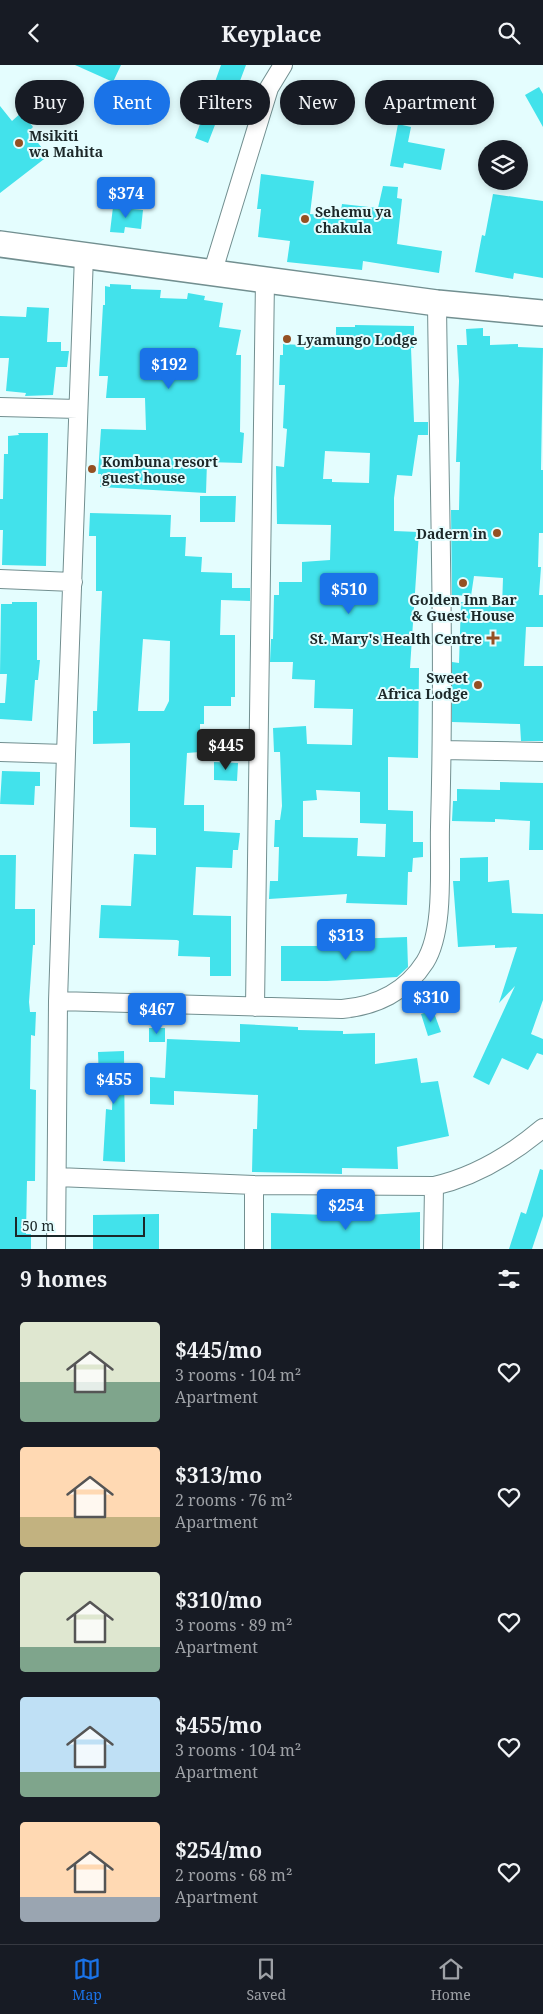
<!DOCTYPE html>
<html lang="en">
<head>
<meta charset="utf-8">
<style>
	:root { --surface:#171b24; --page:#242831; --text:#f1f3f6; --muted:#9ea1a6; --line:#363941; --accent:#1a73e8 }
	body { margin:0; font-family:"Noto Serif",serif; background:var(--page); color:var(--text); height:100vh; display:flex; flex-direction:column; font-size:19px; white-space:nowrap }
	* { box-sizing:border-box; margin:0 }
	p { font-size:16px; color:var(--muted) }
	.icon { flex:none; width:28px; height:28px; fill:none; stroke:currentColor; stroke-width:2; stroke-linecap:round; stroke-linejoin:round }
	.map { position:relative; height:1184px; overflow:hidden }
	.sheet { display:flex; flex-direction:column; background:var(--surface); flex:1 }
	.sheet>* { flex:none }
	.guide { position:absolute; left:15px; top:15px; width:514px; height:45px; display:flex; gap:10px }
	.tools { position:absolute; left:478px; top:75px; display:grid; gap:10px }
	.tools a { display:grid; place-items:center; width:50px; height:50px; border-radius:50%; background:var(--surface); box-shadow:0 2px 8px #0003; font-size:25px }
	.scale { position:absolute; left:15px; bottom:12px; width:130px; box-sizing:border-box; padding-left:5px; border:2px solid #1c2829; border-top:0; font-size:14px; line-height:18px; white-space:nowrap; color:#1c2829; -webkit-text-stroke:4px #e4fdfe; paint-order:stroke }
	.price { position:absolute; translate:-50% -42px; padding:0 11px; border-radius:5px; background:var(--accent); color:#fff; font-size:16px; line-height:32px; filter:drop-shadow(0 1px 2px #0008) }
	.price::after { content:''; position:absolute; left:50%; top:30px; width:15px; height:11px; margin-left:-8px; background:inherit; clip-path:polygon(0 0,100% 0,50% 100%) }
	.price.on { background:#222; color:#fff }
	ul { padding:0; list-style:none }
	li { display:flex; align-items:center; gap:15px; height:125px; padding:0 20px }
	li span { display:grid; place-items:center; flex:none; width:140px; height:100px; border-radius:5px; color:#555 }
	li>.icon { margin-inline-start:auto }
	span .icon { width:60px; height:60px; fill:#fffc; stroke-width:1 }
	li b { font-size:21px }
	h2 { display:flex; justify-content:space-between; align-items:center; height:60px; padding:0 20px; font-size:21px }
	.pill { padding:0 18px; border-radius:22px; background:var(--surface); box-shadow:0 2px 8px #0003; font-size:18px; line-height:45px }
	.pill.on { background:var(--accent); color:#fff }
	header { display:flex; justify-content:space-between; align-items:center; height:65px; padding:0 20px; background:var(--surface); font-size:22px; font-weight:700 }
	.menu { display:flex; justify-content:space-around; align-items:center; height:70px; border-top:1px solid var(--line); background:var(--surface); font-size:14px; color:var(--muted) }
	.menu a { display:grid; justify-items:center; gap:2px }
	.menu .on { color:var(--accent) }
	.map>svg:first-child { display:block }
</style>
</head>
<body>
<header><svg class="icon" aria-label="back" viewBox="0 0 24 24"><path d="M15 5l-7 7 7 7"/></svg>Keyplace<svg class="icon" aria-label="search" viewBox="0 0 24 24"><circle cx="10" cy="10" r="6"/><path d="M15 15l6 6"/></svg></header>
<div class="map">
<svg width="543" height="1184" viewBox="0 0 543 1184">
	<rect width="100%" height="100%" fill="#e4fdfe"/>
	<!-- building -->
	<path fill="#42e2eb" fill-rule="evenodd" d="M 75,0 L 121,0 L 113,17 Z
		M 221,0 L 246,0 L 232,37 L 225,34 L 208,78 L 195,73 Z
		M 539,22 L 543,29 L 543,62 L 525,30 Z
		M 0,41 L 12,56 L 22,47 L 33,62 L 29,66 L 48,91 L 0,128 Z
		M 398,59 L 411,62 L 408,77 L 445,84 L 441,105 L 404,98 L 403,103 L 390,101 Z
		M 261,109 L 314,116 L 310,149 L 340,152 L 342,139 L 378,143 L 383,121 L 398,122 L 397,133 L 402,134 L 397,179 L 442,186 L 439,208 L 363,196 L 362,205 L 287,197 L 290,176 L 258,172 L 261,144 L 257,144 Z
		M 493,129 L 543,136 L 543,213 L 514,208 L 513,214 L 475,207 L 482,170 L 485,171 Z
		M 113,142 L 143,145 L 141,164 L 125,162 L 124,168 L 110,167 Z
		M 110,219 L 131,220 L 131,224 L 161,225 L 160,233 L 187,234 L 188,228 L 205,231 L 204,235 L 223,238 L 219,262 L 241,265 L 236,290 L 241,290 L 240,367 L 244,368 L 242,398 L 207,397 L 206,428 L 100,422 L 101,409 L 98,409 L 101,364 L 146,365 L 145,333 L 106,333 L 108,311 L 99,311 L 103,240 L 105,240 L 105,221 L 110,222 Z
		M 27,242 L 49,243 L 47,277 L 61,277 L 61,286 L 69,286 L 67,302 L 56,302 L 53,330 L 25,331 L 26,328 L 6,326 L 9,293 L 0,293 L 0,251 L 26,252 Z
		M 355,260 L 414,261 L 414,283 L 411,283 L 414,357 L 428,357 L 428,370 L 418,370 L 412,411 L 397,410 L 394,433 L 394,466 L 419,467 L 410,603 L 419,603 L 418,693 L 388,692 L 388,745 L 413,746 L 413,777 L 423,777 L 423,792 L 413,793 L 412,807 L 408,807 L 407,840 L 346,838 L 347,829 L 269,834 L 270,816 L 278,816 L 279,782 L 274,782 L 275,755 L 280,755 L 282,741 L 280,687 L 274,687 L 273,663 L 306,661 L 307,679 L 352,680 L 353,644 L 314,643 L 315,615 L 292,614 L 293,597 L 270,597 L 271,574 L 273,574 L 274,530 L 279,530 L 279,517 L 302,517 L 302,497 L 330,495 L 331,460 L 277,459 L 276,401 L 284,402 L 287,364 L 283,363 L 285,320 L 279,320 L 280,290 L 283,290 L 283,279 L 336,282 L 336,262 L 355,262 ZM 325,386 L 370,388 L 369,418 L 332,417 L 332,414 L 323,414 ZM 316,725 L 360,727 L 360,758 L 386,759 L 385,792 L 357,791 L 358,773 L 303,772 L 303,736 L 317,735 Z
		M 483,263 L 483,271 L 490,271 L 490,280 L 518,279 L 518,282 L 543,283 L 541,405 L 543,405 L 543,468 L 539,468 L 538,502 L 541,502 L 539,530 L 543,530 L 543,562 L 526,562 L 524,601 L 543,601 L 543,676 L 521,676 L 520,659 L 452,657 L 452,597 L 459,598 L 461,537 L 502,542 L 503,513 L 474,511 L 471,531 L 452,530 L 451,445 L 459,445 L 460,397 L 456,397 L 459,316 L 457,280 L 467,280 L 466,264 Z
		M 18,368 L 48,368 L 46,501 L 2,500 L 3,465 L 0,465 L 0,434 L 3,434 L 4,389 L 8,389 L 8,371 L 19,370 Z
		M 200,431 L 236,431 L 235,457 L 200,457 Z
		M 90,448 L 171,450 L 170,472 L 186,472 L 185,491 L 202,492 L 201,507 L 232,508 L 232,523 L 250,523 L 250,536 L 221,535 L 220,570 L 235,570 L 235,632 L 231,632 L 231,641 L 204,641 L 204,659 L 200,659 L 200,687 L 187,688 L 184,740 L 204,740 L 204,766 L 240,768 L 238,785 L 233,785 L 232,803 L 196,802 L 193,850 L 231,851 L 231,911 L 210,911 L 210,892 L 178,891 L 179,876 L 177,875 L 99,873 L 101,840 L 131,841 L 134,789 L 156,790 L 156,763 L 130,762 L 130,678 L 93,679 L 93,646 L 97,646 L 102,526 L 96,526 L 96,471 L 89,471 ZM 143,574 L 170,576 L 169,636 L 164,646 L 138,646 Z
		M 12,537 L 37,537 L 37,595 L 40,595 L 38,615 L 35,615 L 32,656 L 0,654 L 0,638 L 5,638 L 7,609 L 0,609 L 1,539 L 12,539 Z
		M 214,697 L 238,698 L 237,716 L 214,715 Z
		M 2,706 L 40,707 L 40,721 L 35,721 L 34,740 L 0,739 Z
		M 500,717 L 543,718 L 543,785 L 529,785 L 530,756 L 495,754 L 495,757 L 452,756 L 453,736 L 457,736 L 457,724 L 500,725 Z
		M 0,790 L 16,790 L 15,844 L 35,844 L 35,880 L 33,880 L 29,937 L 30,947 L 36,947 L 35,971 L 31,970 L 30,1024 L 36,1025 L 35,1116 L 27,1116 L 26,1169 L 31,1169 L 31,1184 L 0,1184 Z
		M 488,792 L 488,817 L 509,815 L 512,848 L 543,849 L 543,935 L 531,969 L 543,974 L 543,990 L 537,988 L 528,1005 L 502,993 L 489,1020 L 473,1012 L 515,921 L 499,938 L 517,882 L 495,883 L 495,880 L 458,882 L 453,816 L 460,816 L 460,793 Z
		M 407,872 L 408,902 L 397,912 L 327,916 L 281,916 L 281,881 L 351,881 L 351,874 Z
		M 433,945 L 441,967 L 428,971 L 421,949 Z
		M 240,959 L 298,962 L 298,965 L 343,966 L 343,969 L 375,968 L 375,999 L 417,993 L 421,1018 L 438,1016 L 449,1071 L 397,1082 L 398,1104 L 342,1103 L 342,1109 L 252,1107 L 253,1064 L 257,1064 L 258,1030 L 174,1026 L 174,1040 L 150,1039 L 150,1012 L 165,1013 L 167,974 L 240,977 Z
		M 149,963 L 165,963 L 165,977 L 149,977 Z
		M 124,986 L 125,1097 L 103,1096 L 106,1044 L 112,1045 L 113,1017 L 99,1017 L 98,987 Z
		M 540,1104 L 543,1105 L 543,1151 L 532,1184 L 509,1184 L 521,1147 L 526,1149 Z
		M 327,1145 L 348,1145 L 348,1151 L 420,1147 L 420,1184 L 271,1184 L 271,1148 L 327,1150 Z
		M 159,1149 L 159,1184 L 93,1184 L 93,1150 Z"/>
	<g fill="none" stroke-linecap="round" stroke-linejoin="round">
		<!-- street casing -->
		<g stroke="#728f90" stroke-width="20">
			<path id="street" d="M 212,209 L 269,23 L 283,0
				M 0,342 L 78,344
				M 0,514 L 73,517
				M 442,685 L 543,687
				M 0,687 L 66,689
				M 58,936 L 342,944 C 375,941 406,927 425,897 C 445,865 439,800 440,762 C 445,587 439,413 437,238
				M 255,942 L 265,214
				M 57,1112 L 254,1120 L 434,1121 C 474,1112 512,1089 543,1063
				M 254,1120 L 254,1184
				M 56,1184 L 58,936 L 66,689 L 84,190
				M 433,1184 L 434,1121"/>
		</g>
		<!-- secondary casing -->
		<g stroke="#728f90" stroke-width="28">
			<path id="secondary" d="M 0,179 L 437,238 L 543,248"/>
		</g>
		<!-- street -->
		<use href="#street" stroke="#fff" stroke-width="18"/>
		<!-- secondary -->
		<use href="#secondary" stroke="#fff" stroke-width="25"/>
	</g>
	<!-- markers -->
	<g fill="#945023" stroke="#e4fdfe" stroke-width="2">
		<circle cx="19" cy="78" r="5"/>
		<circle cx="305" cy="154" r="5"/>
		<circle cx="287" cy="274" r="5"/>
		<circle cx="92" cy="404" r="5"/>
		<circle cx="497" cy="468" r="5"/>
		<circle cx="463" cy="518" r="5"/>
		<path d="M490.5 565.5h5v5h5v5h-5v5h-5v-5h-5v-5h5z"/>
		<circle cx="478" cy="620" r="5"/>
	</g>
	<g text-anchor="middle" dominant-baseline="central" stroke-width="4" stroke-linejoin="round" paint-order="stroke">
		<!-- poi labels -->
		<g font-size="14" font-weight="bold" fill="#1c2829" stroke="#e4fdfe" text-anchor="start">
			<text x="29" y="70">Msikiti<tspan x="29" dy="16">wa Mahita</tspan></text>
			<text x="315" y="146">Sehemu ya<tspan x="315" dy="16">chakula</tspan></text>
			<text x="297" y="274">Lyamungo Lodge</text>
			<text x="102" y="396">Kombuna resort<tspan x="102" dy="16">guest house</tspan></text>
			<text x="487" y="468" text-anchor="end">Dadern in</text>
			<text x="463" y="534" text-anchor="middle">Golden Inn Bar<tspan x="463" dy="16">&amp; Guest House</tspan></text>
			<text x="482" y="573" text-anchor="end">St. Mary's Health Centre</text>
			<text x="468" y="612" text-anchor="end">Sweet<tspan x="468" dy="16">Africa Lodge</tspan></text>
		</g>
	</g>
</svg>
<div class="tools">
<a><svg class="icon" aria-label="layers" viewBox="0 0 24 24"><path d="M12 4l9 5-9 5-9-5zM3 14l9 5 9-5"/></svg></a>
</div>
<div class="scale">50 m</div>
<b class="price" style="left:126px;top:154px">$374</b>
<b class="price" style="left:169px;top:325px">$192</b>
<b class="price" style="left:349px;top:550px">$510</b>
<b class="price on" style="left:226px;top:706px">$445</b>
<b class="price" style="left:346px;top:896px">$313</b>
<b class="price" style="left:431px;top:958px">$310</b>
<b class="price" style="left:157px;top:970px">$467</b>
<b class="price" style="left:114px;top:1040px">$455</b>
<b class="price" style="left:346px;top:1166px">$254</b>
<div class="guide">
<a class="pill">Buy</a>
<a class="pill on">Rent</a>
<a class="pill">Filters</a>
<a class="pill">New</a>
<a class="pill">Apartment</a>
</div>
</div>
<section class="sheet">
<h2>9 homes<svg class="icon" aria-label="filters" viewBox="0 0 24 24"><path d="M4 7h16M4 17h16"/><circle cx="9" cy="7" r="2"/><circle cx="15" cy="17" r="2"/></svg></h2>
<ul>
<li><span style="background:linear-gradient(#dfe7d0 60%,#7fa58c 0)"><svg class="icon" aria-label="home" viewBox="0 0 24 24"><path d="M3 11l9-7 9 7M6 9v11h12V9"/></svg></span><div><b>$445/mo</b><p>3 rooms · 104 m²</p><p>Apartment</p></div><svg class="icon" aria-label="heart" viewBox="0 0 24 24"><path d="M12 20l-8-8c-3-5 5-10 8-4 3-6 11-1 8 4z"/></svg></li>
<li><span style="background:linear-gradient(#ffd9b3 70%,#c2b280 0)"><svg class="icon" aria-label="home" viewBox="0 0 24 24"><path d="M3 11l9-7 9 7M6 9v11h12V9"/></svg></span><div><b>$313/mo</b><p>2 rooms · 76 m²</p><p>Apartment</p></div><svg class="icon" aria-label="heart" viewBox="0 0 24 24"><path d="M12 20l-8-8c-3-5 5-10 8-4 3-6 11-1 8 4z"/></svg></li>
<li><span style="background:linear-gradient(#dfe7d0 75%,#7fa58c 0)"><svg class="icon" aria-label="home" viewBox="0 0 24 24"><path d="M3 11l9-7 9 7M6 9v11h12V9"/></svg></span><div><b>$310/mo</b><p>3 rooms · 89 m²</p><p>Apartment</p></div><svg class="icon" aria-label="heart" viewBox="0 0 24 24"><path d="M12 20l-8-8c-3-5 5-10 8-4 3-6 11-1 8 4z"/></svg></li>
<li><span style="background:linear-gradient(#bfe0f5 75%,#7fa58c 0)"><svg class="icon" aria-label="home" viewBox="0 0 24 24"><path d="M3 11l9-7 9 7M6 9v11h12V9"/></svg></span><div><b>$455/mo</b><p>3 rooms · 104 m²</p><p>Apartment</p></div><svg class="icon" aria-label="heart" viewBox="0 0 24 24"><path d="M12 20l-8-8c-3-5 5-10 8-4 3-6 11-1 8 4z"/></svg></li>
<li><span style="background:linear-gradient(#ffd9b3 75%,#9aa5b1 0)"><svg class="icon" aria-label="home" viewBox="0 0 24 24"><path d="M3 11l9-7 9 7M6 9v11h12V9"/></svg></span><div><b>$254/mo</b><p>2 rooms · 68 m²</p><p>Apartment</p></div><svg class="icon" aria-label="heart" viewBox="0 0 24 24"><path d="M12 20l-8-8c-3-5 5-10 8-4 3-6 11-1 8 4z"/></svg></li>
</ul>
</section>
<nav class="menu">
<a class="on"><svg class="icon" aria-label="map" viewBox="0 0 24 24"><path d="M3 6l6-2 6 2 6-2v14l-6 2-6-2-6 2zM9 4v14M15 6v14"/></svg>Map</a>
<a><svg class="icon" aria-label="saved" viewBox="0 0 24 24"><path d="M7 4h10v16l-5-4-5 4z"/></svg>Saved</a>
<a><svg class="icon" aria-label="home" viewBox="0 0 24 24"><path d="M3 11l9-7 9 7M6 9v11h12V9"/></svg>Home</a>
</nav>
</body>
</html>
